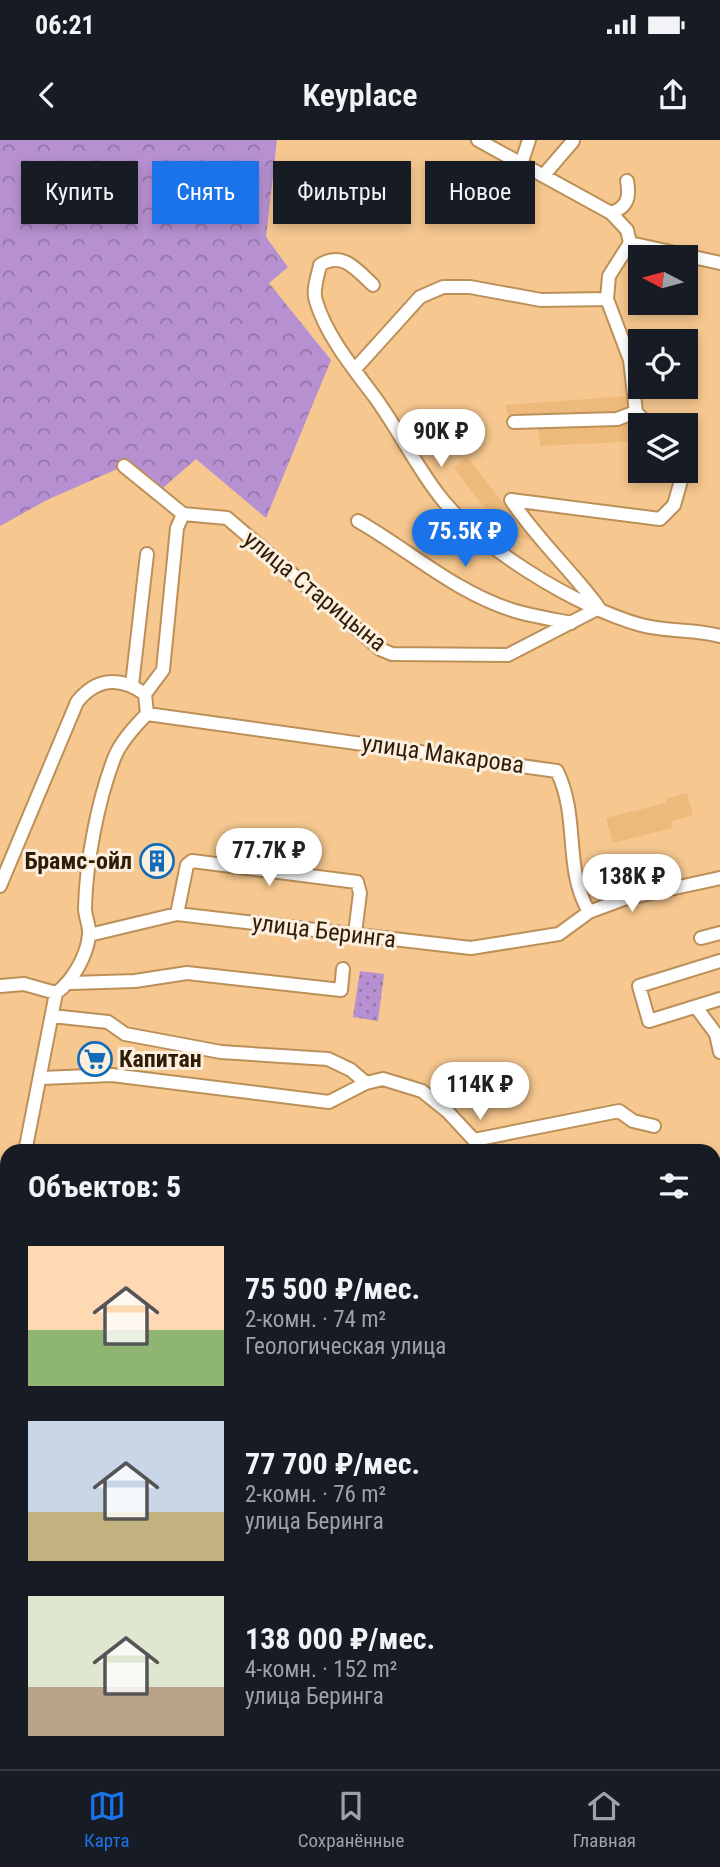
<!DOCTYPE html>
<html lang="ru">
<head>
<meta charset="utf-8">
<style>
	:root { --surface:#171b24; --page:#20242c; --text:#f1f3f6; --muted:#9ea1a6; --line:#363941; --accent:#1a73e8 }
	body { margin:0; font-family:"Roboto Condensed",sans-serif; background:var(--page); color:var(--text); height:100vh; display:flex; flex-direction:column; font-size:26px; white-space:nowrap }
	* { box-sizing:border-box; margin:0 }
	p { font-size:23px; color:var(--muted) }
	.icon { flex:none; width:38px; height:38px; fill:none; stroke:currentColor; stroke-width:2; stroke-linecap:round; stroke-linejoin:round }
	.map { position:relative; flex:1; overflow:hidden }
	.drawer { position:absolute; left:0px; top:1004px; width:721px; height:625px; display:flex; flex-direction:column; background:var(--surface); border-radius:21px 21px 0 0; box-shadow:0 4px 10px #0003 }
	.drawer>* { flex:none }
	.banner { position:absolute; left:21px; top:21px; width:679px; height:63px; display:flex; gap:14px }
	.needle { width:46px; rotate:276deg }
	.buttons { position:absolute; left:628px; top:105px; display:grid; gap:14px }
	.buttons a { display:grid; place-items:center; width:70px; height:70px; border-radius:0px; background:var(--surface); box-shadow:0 4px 10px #0003; font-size:35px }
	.price { position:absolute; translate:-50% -60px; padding:0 16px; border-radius:24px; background:#fff; color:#222; font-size:23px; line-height:46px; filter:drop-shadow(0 2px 4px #0008) }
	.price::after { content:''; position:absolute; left:50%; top:42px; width:21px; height:16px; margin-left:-10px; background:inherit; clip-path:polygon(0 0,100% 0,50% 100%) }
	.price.active { background:var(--accent); color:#fff }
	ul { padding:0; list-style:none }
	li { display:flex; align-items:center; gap:21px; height:175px; padding:0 28px }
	li span { display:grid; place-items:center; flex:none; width:196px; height:140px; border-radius:0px; color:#555 }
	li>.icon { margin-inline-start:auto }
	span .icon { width:84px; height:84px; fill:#fffc; stroke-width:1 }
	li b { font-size:30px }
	h2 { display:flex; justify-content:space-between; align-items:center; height:84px; padding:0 28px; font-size:30px }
	.chip { padding:0 24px; border-radius:0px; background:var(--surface); box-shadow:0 4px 10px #0003; font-size:24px; line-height:63px }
	.chip.active { background:var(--accent); color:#fff }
	.status { display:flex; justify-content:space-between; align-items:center; height:49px; padding:0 35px; background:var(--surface); direction:ltr }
	.status svg { height:19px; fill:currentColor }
	header { display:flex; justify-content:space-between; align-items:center; height:91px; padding:0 28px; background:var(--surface); font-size:32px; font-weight:600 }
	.tabs { display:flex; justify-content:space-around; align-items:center; height:98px; border-top:2px solid var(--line); background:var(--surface); font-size:19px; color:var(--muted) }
	.tabs a { display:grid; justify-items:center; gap:4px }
	.tabs .active { color:var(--accent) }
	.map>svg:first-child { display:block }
</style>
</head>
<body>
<div class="status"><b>06:21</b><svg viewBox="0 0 49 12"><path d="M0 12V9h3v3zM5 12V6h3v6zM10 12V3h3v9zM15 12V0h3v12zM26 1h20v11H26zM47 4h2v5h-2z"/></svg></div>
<header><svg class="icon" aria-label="back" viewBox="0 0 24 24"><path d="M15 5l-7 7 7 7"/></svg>Keyplace<svg class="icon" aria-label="share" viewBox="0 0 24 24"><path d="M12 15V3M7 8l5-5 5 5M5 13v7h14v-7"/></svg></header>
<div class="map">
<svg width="720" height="1629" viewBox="0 0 720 1629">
	<defs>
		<pattern id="grass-dots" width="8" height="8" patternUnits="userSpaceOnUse" patternTransform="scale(1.75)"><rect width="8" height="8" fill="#b690d0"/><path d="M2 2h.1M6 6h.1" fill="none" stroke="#9475a7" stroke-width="1.8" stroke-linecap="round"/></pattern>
		<pattern id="forest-crowns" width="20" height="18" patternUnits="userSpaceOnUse" patternTransform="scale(1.75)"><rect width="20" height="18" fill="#b690d0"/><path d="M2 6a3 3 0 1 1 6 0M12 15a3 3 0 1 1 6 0" fill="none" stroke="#9475a7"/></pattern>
		<pattern id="water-ripples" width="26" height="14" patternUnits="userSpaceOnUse" patternTransform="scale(1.75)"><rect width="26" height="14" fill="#41bdb8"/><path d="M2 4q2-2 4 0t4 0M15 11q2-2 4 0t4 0" fill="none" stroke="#379994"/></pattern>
	</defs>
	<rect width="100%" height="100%" fill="#f6c78f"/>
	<!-- built -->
	<path fill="#eeba7b" d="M 629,256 L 632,271 L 616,276 L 510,279 L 505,265 Z
		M 633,279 L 640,287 L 640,301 L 540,306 L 538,289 Z
		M 467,317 L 533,401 L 504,393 L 454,328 Z
		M 687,653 L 693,675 L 671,681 L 672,688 L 613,703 L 606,678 L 666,663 L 668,658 Z"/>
	<!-- grass -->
	<path fill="url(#grass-dots)" d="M 360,831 L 384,834 L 378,881 L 353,877 Z"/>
	<!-- forest -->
	<path fill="url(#forest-crowns)" d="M 0,0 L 277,0 L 266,97 L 288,127 L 269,143 L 331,220 L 266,378 L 196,319 L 157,353 L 124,326 L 47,360 L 0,386 Z"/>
	<!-- water -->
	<path fill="url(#water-ripples)" d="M 720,1224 L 720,1629 L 0,1629 L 0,1414 L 7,1413 L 7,1622 L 714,1622 L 714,1226 Z"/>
	<!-- pier -->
	<path fill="#f6c78f" d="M 0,1410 L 7,1410 L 6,1562 L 0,1509 Z
		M 467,1622 L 521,1622 L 516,1629 L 417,1629 Z"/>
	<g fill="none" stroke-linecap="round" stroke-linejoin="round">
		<!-- minor casing -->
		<g stroke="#bc9059" stroke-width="16">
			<path id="minor" d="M 478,0 L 611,73 L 627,90 L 630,103
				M 521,24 L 529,0
				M 543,36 L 573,1
				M 611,73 C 628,67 630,57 627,41
				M 630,103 L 609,136 L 607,159 L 630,220 L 636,272 L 648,285
				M 630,103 L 720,123
				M 373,145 C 356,129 343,111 320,125 C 318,136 312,150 316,161 C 326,195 353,228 374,256 C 396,286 413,320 435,350 C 474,405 576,467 641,485 C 667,492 695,489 720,496
				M 355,229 L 420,157 L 443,147 L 470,147 L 541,160 L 607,159
				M 514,282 L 617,279 L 636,272
				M 124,326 L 183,374 L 227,378 L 380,509 L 392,514 L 508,515 L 599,468
				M 358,381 C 409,410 455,452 512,470 C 531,476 551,479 571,483
				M 597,465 C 570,429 536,398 511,360 L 660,379 L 674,365 L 682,337 L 679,331
				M 132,545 L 147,414
				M 0,746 L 77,562 C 96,538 120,536 145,554
				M 589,772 L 624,759 L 720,738
				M 177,774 L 187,725 L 192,721 L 357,742 L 360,753 L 355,793
				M 89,795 L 177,774 L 471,808 L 559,794 L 589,772 C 563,727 580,679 557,631 L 147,574
				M 701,798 L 720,793
				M 720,821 L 639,846 L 649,881 L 720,859
				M 71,843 L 135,841 L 187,833 L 341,850 L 343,829
				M 0,846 L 24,844 L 56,853
				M 696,867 L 716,894 L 720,912
				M 52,876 L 108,882 L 125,894 L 221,912 L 328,919 L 351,930 L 366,943
				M 42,938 L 112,935 L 329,962 L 366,943 L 383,939 L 422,951 L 447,971 L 474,1000 L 619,971 L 633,981 L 654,986
				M 25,1012 L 56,853 C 72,842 87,816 89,795 C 90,786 85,777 85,768 C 86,722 98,659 115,616 C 122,600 135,586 147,574 L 145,554 L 163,530 L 177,388 L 183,374
				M 4,1119 L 7,1104"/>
		</g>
		<!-- secondary casing -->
		<g stroke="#bc9059" stroke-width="21">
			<path id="secondary" d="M 0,1120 L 7,1119
				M 714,1146 L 720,1143"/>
		</g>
		<!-- minor -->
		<use href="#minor" stroke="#fff" stroke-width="12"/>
		<!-- secondary -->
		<use href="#secondary" stroke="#fff" stroke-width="18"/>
	</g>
	<!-- icons -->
	<defs>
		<g id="building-ring" transform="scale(1.75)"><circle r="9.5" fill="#fdefde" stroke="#106bb8" stroke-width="1.5"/><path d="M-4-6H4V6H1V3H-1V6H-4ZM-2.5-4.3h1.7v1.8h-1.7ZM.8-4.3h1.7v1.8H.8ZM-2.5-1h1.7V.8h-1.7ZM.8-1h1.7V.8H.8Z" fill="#106bb8"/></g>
		<g id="supermarket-ring" transform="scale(1.75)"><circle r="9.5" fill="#fdefde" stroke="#106bb8" stroke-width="1.5"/><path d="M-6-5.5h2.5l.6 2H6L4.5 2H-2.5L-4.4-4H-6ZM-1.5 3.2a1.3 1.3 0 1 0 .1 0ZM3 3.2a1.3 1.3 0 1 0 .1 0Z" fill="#106bb8"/></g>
	</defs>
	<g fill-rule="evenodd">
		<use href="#building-ring" x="157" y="721"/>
		<use href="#supermarket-ring" x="95" y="919"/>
	</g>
	<g text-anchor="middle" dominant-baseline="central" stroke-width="6" stroke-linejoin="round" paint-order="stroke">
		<!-- street labels -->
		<g font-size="24" fill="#2e1d06" stroke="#fdefde">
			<text transform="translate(315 451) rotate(39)">улица Старицына</text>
			<text transform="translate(443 614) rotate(8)">улица Макарова</text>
			<text transform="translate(324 791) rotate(7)">улица Беринга</text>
		</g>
		<!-- poi labels -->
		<g font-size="24" font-weight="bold" fill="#2e1d06" stroke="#fdefde" text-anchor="end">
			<text x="132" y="721">Брамс-ойл</text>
			<text x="119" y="919" text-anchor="start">Капитан</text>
		</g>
	</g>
</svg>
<div class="buttons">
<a><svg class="needle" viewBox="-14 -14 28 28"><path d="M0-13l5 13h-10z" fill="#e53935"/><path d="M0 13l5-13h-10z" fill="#9ea1a6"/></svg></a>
<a><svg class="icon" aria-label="locate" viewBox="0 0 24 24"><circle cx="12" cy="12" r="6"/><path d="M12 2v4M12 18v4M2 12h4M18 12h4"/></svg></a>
<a><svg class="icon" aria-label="layers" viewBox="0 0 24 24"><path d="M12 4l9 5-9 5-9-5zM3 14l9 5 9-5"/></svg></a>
</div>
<b class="price" style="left:441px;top:329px">90K ₽</b>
<b class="price active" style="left:465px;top:429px">75.5K ₽</b>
<b class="price" style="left:269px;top:748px">77.7K ₽</b>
<b class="price" style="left:632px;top:774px">138K ₽</b>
<b class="price" style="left:480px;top:982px">114K ₽</b>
<div class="banner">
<a class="chip">Купить</a>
<a class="chip active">Снять</a>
<a class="chip">Фильтры</a>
<a class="chip">Новое</a>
</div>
<section class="drawer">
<h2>Объектов: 5<svg class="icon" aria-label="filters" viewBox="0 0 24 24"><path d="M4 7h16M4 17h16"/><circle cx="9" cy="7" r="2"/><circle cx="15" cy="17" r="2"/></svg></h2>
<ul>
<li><span style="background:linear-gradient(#ffd9b3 60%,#8fb573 0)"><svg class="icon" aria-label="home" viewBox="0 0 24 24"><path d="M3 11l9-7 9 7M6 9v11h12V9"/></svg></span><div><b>75 500 ₽/мес.</b><p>2-комн. · 74 m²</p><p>Геологическая улица</p></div></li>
<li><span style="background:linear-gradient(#c9d6e8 65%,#c2b280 0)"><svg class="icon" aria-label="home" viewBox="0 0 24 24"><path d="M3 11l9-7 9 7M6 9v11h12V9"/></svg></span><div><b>77 700 ₽/мес.</b><p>2-комн. · 76 m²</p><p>улица Беринга</p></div></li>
<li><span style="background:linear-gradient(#dfe7d0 65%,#b9a48a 0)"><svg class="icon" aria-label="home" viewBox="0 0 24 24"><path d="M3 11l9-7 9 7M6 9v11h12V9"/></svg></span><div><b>138 000 ₽/мес.</b><p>4-комн. · 152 m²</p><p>улица Беринга</p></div></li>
</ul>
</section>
</div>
<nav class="tabs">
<a class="active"><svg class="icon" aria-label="map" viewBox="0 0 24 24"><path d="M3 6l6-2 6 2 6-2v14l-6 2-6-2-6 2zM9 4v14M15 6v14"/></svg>Карта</a>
<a><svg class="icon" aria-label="saved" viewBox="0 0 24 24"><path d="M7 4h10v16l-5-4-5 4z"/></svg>Сохранённые</a>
<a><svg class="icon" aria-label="home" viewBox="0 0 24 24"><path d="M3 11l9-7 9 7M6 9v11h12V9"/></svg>Главная</a>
</nav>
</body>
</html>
